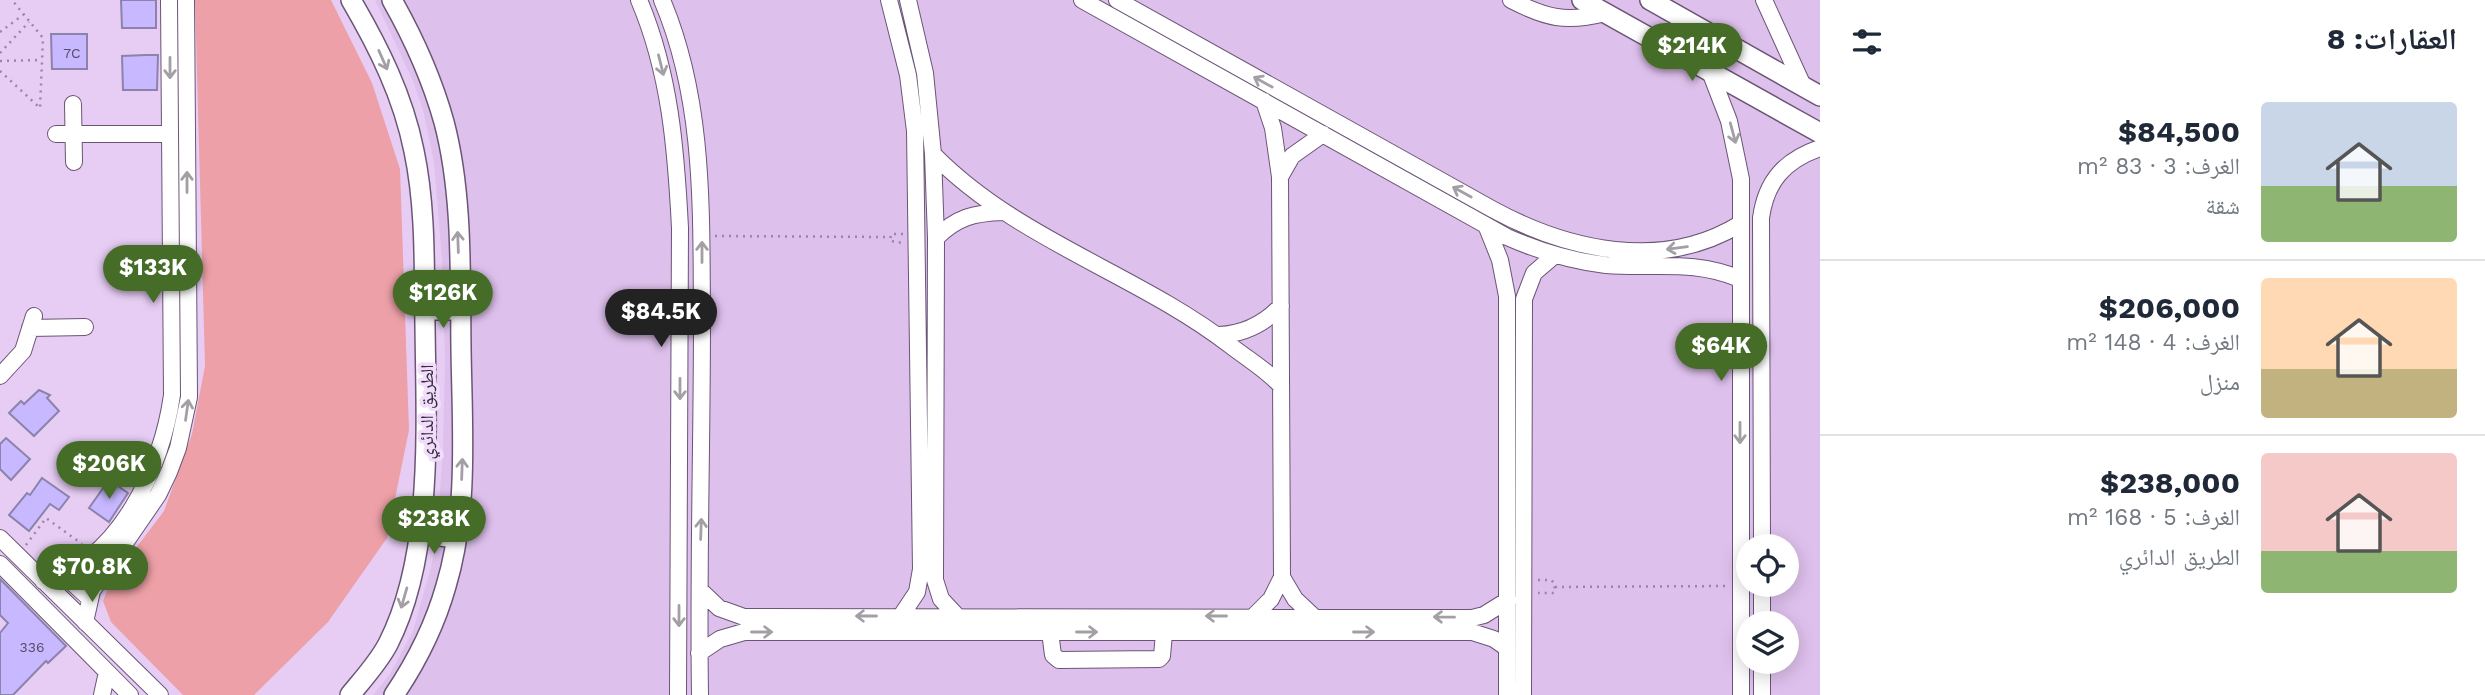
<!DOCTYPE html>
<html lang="ar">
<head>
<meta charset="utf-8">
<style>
	:root { --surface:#fff; --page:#f2f2f3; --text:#1f2937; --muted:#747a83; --line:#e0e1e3; --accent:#456d28 }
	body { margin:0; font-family:"Work Sans","Noto Naskh Arabic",sans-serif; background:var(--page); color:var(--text); direction:rtl; height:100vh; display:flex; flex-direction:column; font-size:26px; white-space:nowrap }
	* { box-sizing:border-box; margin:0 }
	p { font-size:23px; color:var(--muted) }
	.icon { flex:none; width:38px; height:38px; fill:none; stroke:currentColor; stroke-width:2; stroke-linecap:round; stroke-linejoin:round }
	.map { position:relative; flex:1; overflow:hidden; direction:ltr }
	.side { display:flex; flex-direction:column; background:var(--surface); width:665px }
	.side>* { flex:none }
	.controls { position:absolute; left:1736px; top:534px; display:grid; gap:14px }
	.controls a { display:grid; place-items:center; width:63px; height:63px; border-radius:50%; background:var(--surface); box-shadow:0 4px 18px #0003; font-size:35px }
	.price { position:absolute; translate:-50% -60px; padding:0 16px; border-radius:24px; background:var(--accent); color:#fff; font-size:23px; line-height:46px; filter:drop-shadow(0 2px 4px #0008) }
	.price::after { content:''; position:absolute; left:50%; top:42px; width:21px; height:16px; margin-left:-10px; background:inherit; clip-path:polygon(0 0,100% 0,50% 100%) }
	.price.active { background:#222; color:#fff }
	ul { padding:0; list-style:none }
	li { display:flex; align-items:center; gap:21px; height:175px; padding:0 28px }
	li+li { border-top:2px solid var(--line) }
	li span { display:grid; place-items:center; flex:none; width:196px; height:140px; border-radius:7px; color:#555 }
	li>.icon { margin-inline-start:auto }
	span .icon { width:84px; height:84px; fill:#fffc; stroke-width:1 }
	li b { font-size:30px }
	h2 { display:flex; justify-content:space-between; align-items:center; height:84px; padding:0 28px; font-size:30px }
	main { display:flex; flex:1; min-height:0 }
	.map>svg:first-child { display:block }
</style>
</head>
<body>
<main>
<section class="side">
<h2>العقارات: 8<svg class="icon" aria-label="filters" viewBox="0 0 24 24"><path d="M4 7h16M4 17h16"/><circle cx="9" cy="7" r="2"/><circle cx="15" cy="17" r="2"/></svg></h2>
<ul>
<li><span style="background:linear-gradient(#c9d6e8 60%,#8fb573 0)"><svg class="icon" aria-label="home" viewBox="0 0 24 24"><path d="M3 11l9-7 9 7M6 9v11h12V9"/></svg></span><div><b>$84,500</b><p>الغرف: 3 · 83 m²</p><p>شقة</p></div></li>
<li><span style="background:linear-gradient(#ffd9b3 65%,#c2b280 0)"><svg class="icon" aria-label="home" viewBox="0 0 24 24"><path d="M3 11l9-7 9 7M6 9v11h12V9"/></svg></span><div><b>$206,000</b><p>الغرف: 4 · 148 m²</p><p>منزل</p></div></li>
<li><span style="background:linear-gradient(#f6c9c9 70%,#8fb573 0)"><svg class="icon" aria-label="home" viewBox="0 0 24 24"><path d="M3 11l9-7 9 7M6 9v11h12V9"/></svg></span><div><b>$238,000</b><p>الغرف: 5 · 168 m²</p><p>الطريق الدائري</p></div></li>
</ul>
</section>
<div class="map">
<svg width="1820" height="695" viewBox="0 0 1820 695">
	<rect width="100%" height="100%" fill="#e7cdf4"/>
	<!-- built -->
	<path fill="#dec0ec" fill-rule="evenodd" d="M 375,0 L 1820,0 L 1820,695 L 373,695 L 390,674 L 413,631 L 430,571 L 436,544 L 443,450 L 445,359 L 442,260 L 434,162 L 423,110 L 413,81 ZM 1748,546 L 1787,546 L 1787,584 L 1748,584 ZM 1748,623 L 1787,623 L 1787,662 L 1748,662 Z"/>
	<!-- green -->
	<path fill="#eda0a7" d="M 195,0 L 331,0 L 372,83 L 400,169 L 409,430 L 387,538 L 328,622 L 254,695 L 183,695 L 111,622 L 103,601 L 111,581 L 164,511 L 192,434 L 205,366 Z"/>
	<!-- building -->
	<path fill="#c7b8ff" stroke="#8b83ab" stroke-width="2" d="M 121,0 L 156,0 L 156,28 L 122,28 Z
		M 51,34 L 87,34 L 87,69 L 52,69 Z
		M 146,55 L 158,55 L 157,90 L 123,90 L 122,56 Z
		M 39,390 L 50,395 L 47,398 L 59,411 L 34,436 L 9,413 L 21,401 L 24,404 Z
		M 6,438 L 30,459 L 11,480 L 0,469 L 0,444 Z
		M 42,478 L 69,497 L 59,510 L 50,504 L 29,531 L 9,515 L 27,493 L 30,495 Z
		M 109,480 L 128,493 L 109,522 L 89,508 Z
		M 0,579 L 66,646 L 48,663 L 46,661 L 13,695 L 0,695 L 0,633 L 8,623 L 0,615 Z"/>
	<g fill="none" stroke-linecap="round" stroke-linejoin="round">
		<!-- minor casing -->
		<g stroke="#6b5576" stroke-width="18">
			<path id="minor" d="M 639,0 C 670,73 676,149 680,228 L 678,695
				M 662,0 C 705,101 701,211 702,319 C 702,444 698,570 700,695
				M 889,0 L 908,75 L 915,131 L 921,569 L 917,592 L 901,616
				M 908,0 L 925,73 L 933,154 L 936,238 L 935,580 L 941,599 L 956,615
				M 1082,0 L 1507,237 C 1539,251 1571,261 1606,265 C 1654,269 1693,259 1740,279
				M 1117,0 L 1492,209 C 1567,250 1662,272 1740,224
				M 1511,0 C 1546,18 1566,23 1605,13
				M 1764,0 L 1804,88
				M 1709,69 L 1729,121 L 1741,179 L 1741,695
				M 73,104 L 74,162
				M 56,134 L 170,134
				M 933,154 C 1017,240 1138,274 1231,346 C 1249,360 1267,370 1281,386
				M 1280,177 L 1292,156 L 1323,134
				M 1486,225 L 1500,260 L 1507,296 L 1507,695
				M 936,238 C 957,217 974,213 1003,212
				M 30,328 L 85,327
				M 1219,335 C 1244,334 1264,324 1281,306
				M 0,376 L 23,351 L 34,316
				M 0,538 L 160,695
				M 1762,546 L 1761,218 C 1766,181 1785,160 1820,148
				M 0,564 L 130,695
				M 64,575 L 89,598
				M 1282,577 L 1295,599 L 1313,616
				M 43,581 C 120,561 162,467 172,395 L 169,0
				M 1762,584 L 1762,623
				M 700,590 L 719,608 L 744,617 L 1472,618 L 1484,615 L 1508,600
				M 1254,616 L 1271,599 L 1282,577 L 1280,177 L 1273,128 L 1264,101
				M 85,622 L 92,591 L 158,495 L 169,472 L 178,448 L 189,397 L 186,0
				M 1050,632 L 1053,655 L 1059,660 L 1159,659 L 1162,656 L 1164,633
				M 699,653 L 720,639 L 744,632 L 1472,632 L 1494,639 L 1507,648
				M 1762,662 L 1762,695
				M 102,695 L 107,672
				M 1523,695 L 1524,299 L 1534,273 L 1555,255"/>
		</g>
		<!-- major casing -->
		<g stroke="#6b5576" stroke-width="22">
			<path id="major" d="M 392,0 C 414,39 432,79 444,122 C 463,194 460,274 461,348 C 462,426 469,510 446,586 C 435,625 417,661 394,695
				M 1582,0 L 1820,133
				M 1650,0 L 1820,96
				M 425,310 L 461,310
				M 419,533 L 455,538
				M 350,695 C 363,679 378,663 388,644 C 434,554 426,424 425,325 C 424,267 426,208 414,151 C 403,96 379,48 351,0"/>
		</g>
		<!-- path -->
		<path stroke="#9986a3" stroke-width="2.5" stroke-dasharray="2 5" stroke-linecap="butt" d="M 0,32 L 23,15
			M 0,53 L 29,22
			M 0,61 L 42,60
			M 0,71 L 40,108 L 43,38 L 12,0
			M 903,234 L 891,234 L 890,241 L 903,243
			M 715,236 L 890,237
			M 26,545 L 46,518 L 82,544
			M 1538,580 L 1551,580 L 1555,584 L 1554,593 L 1538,593
			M 1555,587 L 1727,586"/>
		<!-- minor -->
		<use href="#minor" stroke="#fff" stroke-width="16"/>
		<!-- major -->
		<use href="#major" stroke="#fff" stroke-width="19"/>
	</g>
	<!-- one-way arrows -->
	<defs><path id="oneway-shaft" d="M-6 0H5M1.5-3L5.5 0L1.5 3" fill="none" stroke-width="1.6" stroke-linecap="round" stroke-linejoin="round" transform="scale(1.75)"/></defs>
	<g stroke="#a39fa5">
		<use href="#oneway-shaft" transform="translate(383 60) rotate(66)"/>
		<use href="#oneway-shaft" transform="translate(661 65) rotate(76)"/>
		<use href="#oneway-shaft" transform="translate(170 68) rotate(90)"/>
		<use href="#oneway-shaft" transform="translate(1263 82) rotate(-151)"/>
		<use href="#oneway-shaft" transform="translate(1733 133) rotate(75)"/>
		<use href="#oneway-shaft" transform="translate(187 182) rotate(-90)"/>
		<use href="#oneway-shaft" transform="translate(1462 192) rotate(-151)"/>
		<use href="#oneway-shaft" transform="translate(458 242) rotate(-92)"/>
		<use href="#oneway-shaft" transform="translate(1677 248) rotate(173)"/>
		<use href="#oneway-shaft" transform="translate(702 252) rotate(-90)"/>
		<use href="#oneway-shaft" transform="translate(680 389) rotate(90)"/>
		<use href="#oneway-shaft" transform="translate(187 410) rotate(-82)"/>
		<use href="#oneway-shaft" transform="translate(1740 433) rotate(90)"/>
		<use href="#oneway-shaft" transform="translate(462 469) rotate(-88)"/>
		<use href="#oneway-shaft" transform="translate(701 529) rotate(-88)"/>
		<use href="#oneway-shaft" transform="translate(404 598) rotate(106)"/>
		<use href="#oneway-shaft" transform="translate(679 616) rotate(90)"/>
		<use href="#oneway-shaft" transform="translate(866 616) rotate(180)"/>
		<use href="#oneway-shaft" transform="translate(1216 616) rotate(180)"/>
		<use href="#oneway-shaft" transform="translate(1444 617) rotate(-179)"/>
		<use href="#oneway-shaft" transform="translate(762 632)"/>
		<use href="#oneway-shaft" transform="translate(1087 632)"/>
		<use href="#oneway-shaft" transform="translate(1364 632)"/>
	</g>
	<g text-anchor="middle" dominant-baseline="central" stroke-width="7" stroke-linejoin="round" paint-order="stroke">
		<!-- number labels -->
		<g font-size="14" fill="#584d6a">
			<text x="72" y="53">7C</text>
			<text x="32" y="647">336</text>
		</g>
		<!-- street labels -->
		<g font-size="18" fill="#332938" stroke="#f1dcfc">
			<text transform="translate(426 412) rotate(-90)">الطريق الدائري</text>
		</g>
	</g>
</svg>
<div class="controls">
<a><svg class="icon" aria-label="locate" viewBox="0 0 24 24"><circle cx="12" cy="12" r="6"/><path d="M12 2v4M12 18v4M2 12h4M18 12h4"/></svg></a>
<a><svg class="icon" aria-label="layers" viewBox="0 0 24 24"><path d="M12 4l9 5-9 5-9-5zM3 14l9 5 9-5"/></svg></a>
</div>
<b class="price" style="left:1692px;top:83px">$214K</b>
<b class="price" style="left:153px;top:305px">$133K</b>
<b class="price" style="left:443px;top:330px">$126K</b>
<b class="price active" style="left:661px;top:349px">$84.5K</b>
<b class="price" style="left:1721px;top:383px">$64K</b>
<b class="price" style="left:109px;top:501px">$206K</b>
<b class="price" style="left:434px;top:556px">$238K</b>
<b class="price" style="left:92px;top:604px">$70.8K</b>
</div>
</main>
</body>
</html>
